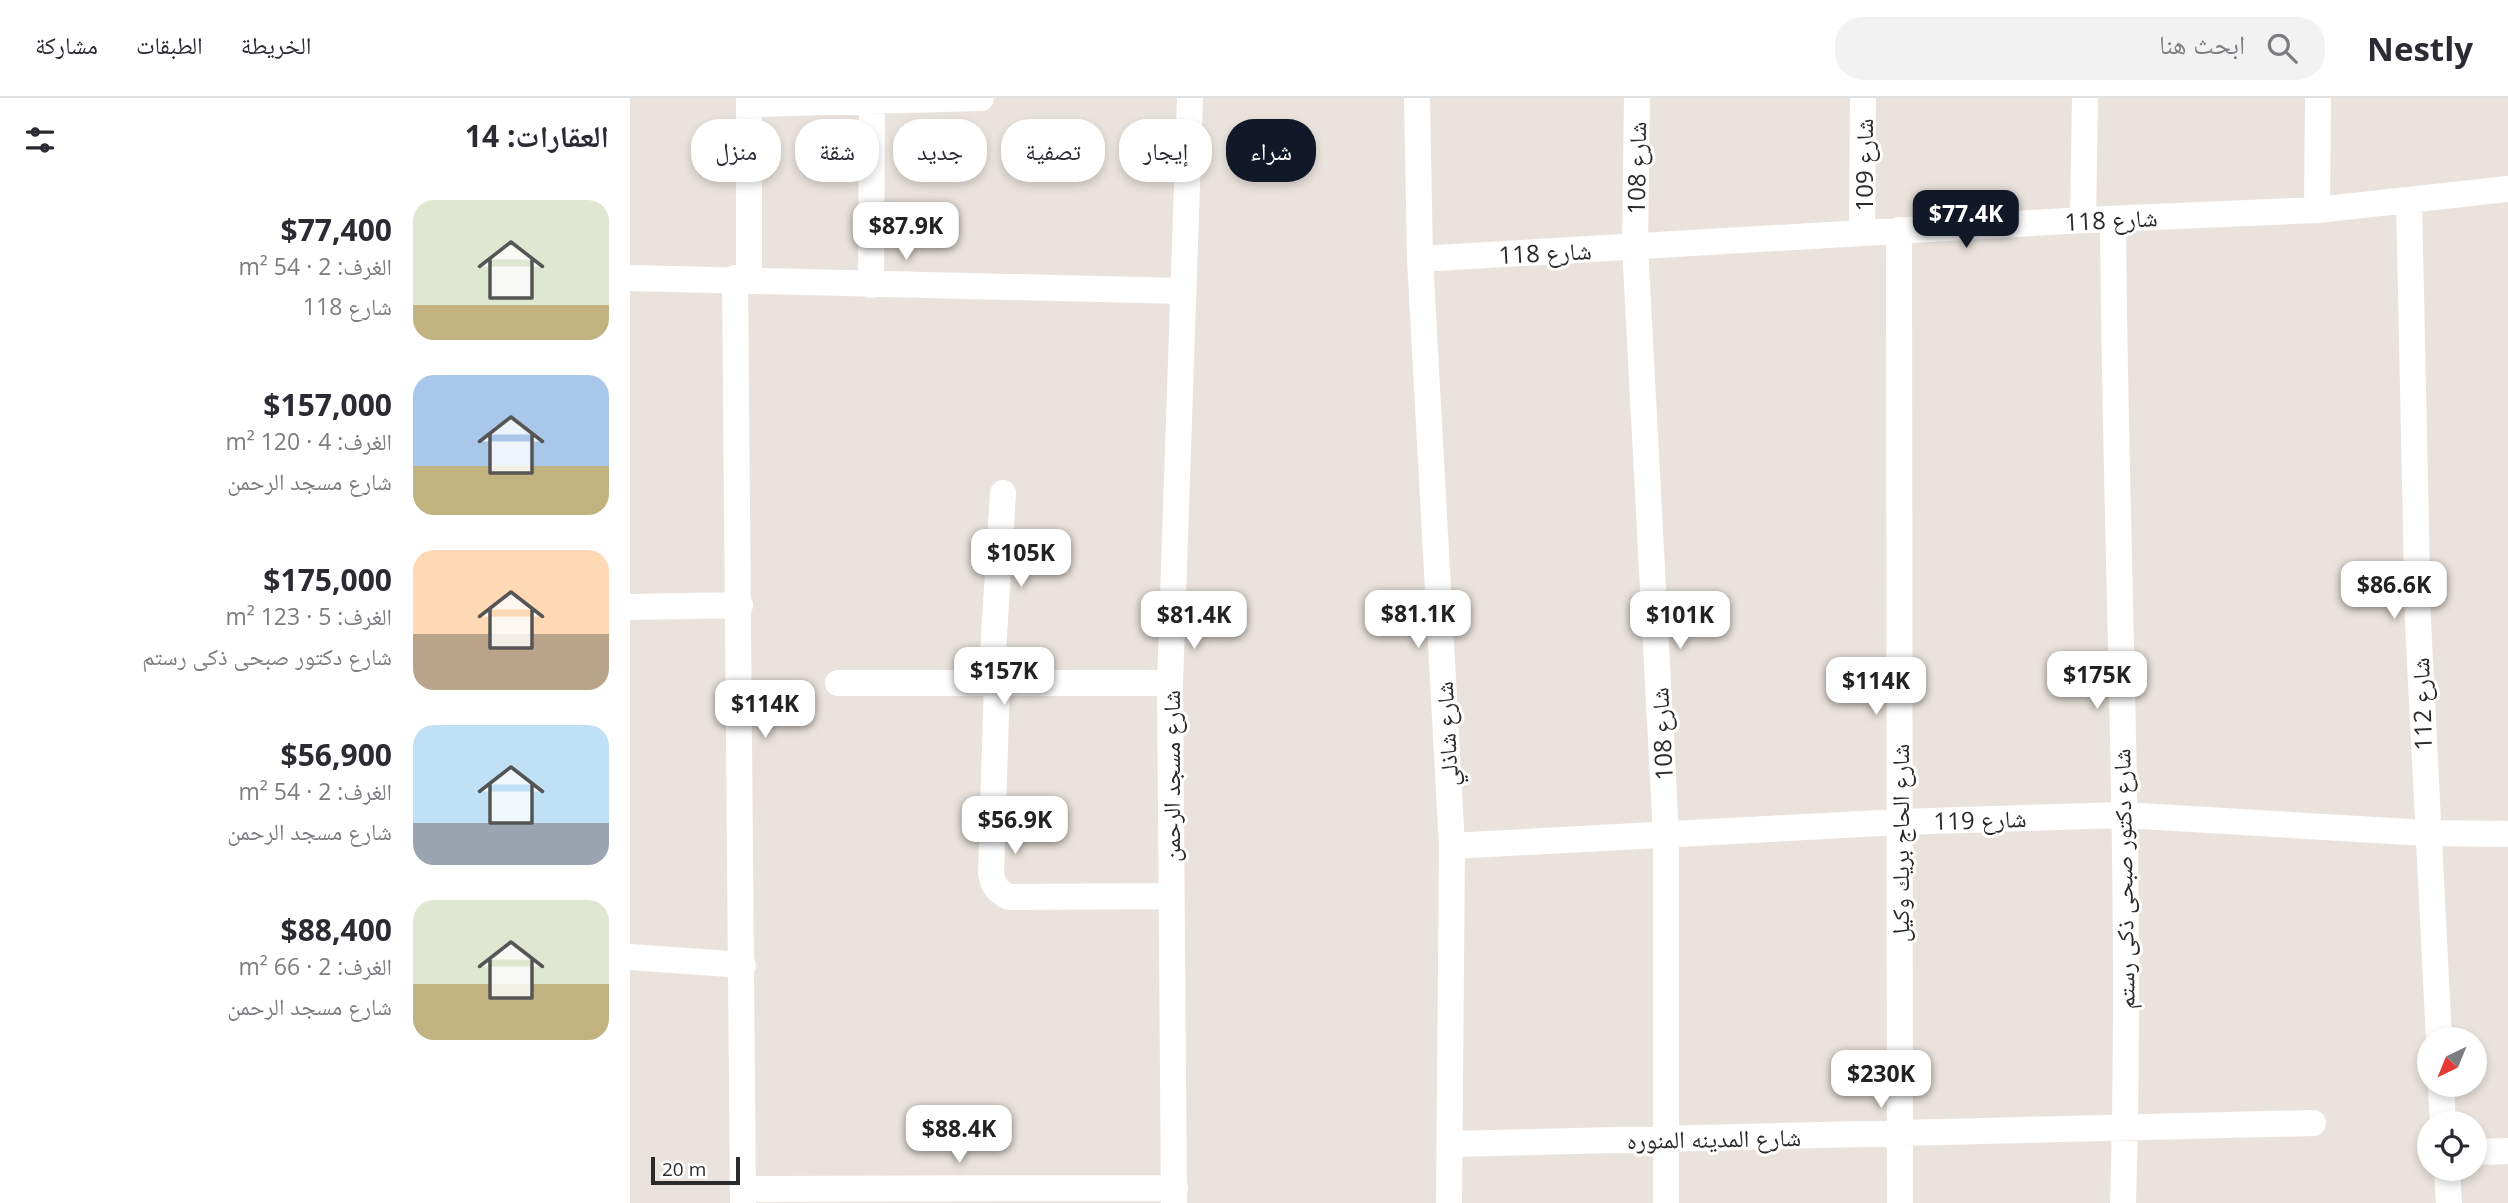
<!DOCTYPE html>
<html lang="ar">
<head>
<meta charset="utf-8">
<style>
	:root { --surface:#fff; --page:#f2f2f3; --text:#2b2b33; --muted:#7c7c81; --line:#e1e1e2; --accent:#111827 }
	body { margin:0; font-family:"Open Sans","Noto Naskh Arabic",sans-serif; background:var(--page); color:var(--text); direction:rtl; height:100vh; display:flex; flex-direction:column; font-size:26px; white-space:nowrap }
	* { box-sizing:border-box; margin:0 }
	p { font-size:23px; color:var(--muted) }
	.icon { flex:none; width:38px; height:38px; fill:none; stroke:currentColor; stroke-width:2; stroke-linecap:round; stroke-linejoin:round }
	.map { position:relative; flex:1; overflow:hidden; direction:ltr }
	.details { display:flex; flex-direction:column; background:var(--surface); width:630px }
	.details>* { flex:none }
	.hud { position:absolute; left:21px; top:21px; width:665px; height:63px; direction:rtl; display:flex; gap:14px }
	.needle { width:46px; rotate:223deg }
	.tools { position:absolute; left:1787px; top:929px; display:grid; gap:14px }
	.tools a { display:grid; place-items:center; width:70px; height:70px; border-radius:50%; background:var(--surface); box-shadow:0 4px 10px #0003; font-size:35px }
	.scale { position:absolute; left:21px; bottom:18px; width:89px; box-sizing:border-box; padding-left:7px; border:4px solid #2a2a2a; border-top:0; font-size:19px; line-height:24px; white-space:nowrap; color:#2a2a2a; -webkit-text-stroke:5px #fff; paint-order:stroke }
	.price { position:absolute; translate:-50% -60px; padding:0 16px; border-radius:14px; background:#fff; color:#222; font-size:23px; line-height:46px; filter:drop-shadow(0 2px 4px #0008) }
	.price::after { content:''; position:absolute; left:50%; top:42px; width:21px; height:16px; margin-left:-10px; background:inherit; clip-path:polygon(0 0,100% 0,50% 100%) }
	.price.selected { background:var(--accent); color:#fff }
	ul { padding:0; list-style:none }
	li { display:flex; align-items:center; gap:21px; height:175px; padding:0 21px }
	li span { display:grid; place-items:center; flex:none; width:196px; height:140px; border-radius:21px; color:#555 }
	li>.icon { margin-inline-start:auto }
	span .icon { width:84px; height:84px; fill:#fffc; stroke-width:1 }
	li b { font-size:30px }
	h2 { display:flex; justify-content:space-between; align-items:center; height:84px; padding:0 21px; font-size:30px }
	.chip { padding:0 24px; border-radius:28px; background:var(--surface); box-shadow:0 4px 10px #0003; font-size:24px; line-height:63px }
	.chip.selected { background:var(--accent); color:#fff }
	header { display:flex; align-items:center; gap:42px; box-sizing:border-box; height:98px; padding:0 35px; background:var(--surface); border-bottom:2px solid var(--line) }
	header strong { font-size:33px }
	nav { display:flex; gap:38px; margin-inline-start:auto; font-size:24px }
	.search { width:490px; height:63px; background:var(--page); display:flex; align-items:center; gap:18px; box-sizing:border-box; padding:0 24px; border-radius:28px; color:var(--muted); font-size:26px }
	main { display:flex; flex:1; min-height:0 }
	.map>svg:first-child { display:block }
</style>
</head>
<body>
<header>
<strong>Nestly</strong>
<div class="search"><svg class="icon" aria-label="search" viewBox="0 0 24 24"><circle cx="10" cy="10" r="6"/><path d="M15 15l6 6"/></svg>ابحث هنا</div>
<nav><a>الخريطة</a><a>الطبقات</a><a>مشاركة</a></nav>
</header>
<main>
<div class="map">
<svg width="1878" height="1105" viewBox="0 0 1878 1105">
	<rect width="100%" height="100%" fill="#eae3dd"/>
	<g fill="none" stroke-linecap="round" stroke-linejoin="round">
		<!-- minor -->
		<path stroke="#fff" stroke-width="26" d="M 119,0 L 119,181
			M 787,0 L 790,161 L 822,748 L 819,1105
			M 1007,0 L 1005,148 L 1036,737 L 1036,1105
			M 119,6 L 351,0
			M 1779,102 L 1788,524 L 1809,942
			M 1687,112 L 1688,0
			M 1483,121 C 1485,449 1503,777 1493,1105
			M 1453,122 L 1455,0
			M 1269,132 L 1270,1105
			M 1232,135 L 1233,0
			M 790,161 L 1453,122 L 1687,112 L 1878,91
			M 0,180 L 552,193
			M 105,180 L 113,1105
			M 241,187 L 242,0
			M 0,509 L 110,507
			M 208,585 L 540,585
			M 361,585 L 373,395
			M 367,585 L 361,775 C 363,788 367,793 379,799 L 539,798
			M 822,748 L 1269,724 L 1494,717 L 1796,735 L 1878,736
			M 0,859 L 113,867
			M 1811,987 L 1813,1026
			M 820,1046 L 1683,1025
			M 1844,1054 L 1878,1053
			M 1817,1071 L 1819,1105
			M 113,1091 L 545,1090
			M 544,1105 L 540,585 L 560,0"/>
	</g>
	<g text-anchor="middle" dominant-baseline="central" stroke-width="6" stroke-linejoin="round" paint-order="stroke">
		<!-- street labels -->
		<g font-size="24" fill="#2a2a2a" stroke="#fff">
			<text transform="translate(1233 67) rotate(-90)">شارع 109</text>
			<text transform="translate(1006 70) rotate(-89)">شارع 108</text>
			<text transform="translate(1481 121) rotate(-3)">شارع 118</text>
			<text transform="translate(915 154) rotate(-3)">شارع 118</text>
			<text transform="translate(1791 606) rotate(-92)">شارع 112</text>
			<text transform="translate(816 636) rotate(-93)">شارع شاذلي</text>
			<text transform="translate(1031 636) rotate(-93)">شارع 108</text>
			<text transform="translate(540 678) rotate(-90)">شارع مسجد الرحمن</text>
			<text transform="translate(1350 721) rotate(-2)">شارع 119</text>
			<text transform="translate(1269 745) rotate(-90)">شارع الحاج بريك وكيل</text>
			<text transform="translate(1493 781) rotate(-91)">شارع دكتور صبحى ذكى رستم</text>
			<text transform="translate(1084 1040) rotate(-1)">شارع المدينه المنوره</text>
		</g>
	</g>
</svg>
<div class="tools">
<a><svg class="needle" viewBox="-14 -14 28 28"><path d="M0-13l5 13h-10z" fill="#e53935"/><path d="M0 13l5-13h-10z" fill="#7c7c81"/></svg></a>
<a><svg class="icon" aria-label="locate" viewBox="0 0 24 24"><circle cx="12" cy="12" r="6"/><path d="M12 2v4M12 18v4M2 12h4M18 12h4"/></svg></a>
</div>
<div class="scale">20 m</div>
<b class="price selected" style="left:1336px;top:152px">$77.4K</b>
<b class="price" style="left:276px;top:164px">$87.9K</b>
<b class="price" style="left:391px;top:491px">$105K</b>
<b class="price" style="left:1764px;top:523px">$86.6K</b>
<b class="price" style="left:788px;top:552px">$81.1K</b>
<b class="price" style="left:564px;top:553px">$81.4K</b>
<b class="price" style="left:1050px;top:553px">$101K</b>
<b class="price" style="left:374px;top:609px">$157K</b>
<b class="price" style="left:1467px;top:613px">$175K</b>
<b class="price" style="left:1246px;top:619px">$114K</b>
<b class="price" style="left:135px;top:642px">$114K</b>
<b class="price" style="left:385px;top:758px">$56.9K</b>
<b class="price" style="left:1251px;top:1012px">$230K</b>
<b class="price" style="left:329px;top:1067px">$88.4K</b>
<div class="hud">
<a class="chip selected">شراء</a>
<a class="chip">إيجار</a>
<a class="chip">تصفية</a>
<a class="chip">جديد</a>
<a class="chip">شقة</a>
<a class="chip">منزل</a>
</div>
</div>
<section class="details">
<h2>العقارات: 14<svg class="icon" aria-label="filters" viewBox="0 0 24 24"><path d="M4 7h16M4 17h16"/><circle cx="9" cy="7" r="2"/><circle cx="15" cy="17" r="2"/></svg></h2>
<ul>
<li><span style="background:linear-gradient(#dfe7d0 75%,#c2b280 0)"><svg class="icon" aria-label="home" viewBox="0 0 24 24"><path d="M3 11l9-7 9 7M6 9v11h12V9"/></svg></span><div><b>$77,400</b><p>الغرف: 2 · 54 m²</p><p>شارع 118</p></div></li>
<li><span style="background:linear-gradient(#a9c7e8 65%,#c2b280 0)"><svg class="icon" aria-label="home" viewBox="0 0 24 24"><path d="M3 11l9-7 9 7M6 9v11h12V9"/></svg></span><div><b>$157,000</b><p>الغرف: 4 · 120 m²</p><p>شارع مسجد الرحمن</p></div></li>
<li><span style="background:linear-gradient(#ffd9b3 60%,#b9a48a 0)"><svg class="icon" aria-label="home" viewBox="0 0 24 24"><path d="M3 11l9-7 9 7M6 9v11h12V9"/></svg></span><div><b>$175,000</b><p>الغرف: 5 · 123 m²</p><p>شارع دكتور صبحى ذكى رستم</p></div></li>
<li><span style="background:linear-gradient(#bfe0f5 70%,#9aa5b1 0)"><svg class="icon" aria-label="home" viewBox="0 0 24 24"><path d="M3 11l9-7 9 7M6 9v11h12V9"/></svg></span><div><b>$56,900</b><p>الغرف: 2 · 54 m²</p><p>شارع مسجد الرحمن</p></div></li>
<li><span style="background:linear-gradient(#dfe7d0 60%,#c2b280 0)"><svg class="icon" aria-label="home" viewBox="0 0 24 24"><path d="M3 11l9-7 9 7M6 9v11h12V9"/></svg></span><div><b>$88,400</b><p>الغرف: 2 · 66 m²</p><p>شارع مسجد الرحمن</p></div></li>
</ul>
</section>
</main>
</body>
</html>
